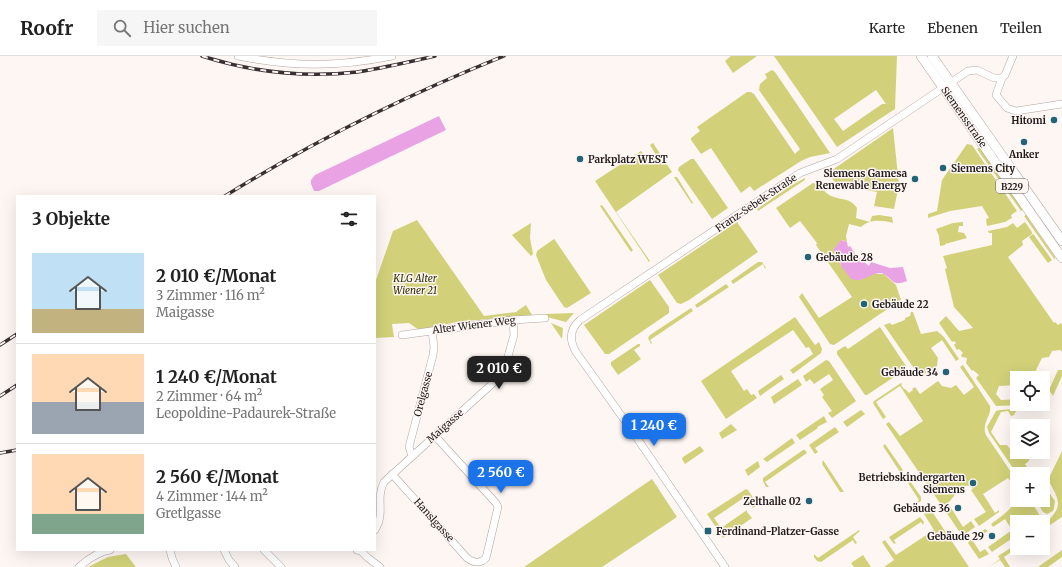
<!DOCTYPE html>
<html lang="de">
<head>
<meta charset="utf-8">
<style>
	:root { --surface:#fff; --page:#f6f6f6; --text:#222; --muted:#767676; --line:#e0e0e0; --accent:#1a73e8 }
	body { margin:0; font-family:Merriweather,serif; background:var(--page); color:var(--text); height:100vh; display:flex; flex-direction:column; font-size:15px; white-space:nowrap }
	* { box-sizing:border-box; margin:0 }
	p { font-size:13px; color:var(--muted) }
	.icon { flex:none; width:22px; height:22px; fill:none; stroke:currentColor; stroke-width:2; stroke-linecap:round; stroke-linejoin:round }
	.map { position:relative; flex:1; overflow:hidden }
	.drawer { position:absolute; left:16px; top:139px; width:360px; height:356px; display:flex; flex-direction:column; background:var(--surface); border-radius:0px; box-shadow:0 4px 16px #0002 }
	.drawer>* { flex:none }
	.buttons { position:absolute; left:1010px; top:315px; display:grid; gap:8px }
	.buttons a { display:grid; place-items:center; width:40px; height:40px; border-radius:0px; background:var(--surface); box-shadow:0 4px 16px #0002; font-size:20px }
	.price { position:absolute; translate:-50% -34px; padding:0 9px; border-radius:8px; background:var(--accent); color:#fff; font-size:13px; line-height:26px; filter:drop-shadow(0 1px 2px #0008) }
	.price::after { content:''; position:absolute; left:50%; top:24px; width:12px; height:9px; margin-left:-6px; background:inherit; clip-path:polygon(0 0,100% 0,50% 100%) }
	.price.on { background:#222; color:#fff }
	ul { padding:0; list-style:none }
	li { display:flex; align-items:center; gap:12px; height:100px; padding:0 16px }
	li+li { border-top:1px solid var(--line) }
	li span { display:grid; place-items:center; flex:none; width:112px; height:80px; border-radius:0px; color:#555 }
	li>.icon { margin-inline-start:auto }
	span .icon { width:48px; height:48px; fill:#fffc; stroke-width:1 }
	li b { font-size:17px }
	h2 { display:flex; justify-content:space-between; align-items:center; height:48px; padding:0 16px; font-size:17px }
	header { display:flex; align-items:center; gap:24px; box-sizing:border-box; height:56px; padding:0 20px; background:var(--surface); border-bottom:1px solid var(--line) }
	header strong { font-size:19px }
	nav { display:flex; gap:22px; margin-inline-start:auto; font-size:14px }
	.search { width:280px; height:36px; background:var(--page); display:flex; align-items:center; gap:10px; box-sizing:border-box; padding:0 14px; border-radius:0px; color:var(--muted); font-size:15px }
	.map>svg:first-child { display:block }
</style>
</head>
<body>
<header>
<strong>Roofr</strong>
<div class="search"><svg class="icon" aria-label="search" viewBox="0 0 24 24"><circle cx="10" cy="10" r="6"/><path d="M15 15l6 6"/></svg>Hier suchen</div>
<nav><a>Karte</a><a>Ebenen</a><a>Teilen</a></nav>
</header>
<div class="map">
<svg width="1062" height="511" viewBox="0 0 1062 511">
	<rect width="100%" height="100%" fill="#fef6f3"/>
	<!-- green -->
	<path fill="#d2d179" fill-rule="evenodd" d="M 731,0 L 757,0 L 733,17 L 725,5 Z
		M 774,0 L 897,0 L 895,53 L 837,91 ZM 876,34 L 886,48 L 882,48 L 843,75 L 834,63 Z
		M 772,14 L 775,16 L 830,97 L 810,101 L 801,105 L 754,135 L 750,130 L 741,137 L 711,92 L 701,98 L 691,84 L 691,82 L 700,75 L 697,71 L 747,36 L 751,36 L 754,38 L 795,98 L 800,93 L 759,34 L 760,28 L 767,22 L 765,18 Z
		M 893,72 L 899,129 L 894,153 L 874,150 L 877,136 L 839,129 L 834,125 L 828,117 Z
		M 653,87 L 672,116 L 616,156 L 650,205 L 649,206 L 595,125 L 641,95 L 648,104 L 656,99 L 650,89 Z
		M 967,88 L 972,89 L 1017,155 L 1011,159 L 1012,162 L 1005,166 L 987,170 L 986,163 L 989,162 L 982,150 L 950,155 L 928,162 L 928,158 L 937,155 L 942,124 Z
		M 980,91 L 984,96 L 983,97 L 1023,154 L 1021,155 L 977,93 Z
		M 691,103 L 694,103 L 728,152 L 712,163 L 678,114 L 679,111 Z
		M 674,121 L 677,121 L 693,147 L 692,148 Z
		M 805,122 L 805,124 L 758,155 L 757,153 L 792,129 Z
		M 813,127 C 820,128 824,137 831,140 C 841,144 851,142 857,152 L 856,162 L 870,166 L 872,160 L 879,159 L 892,161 L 893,167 C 882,164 870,163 861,171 L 849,168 L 846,180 L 847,186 L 842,184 C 839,186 836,191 833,194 L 839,200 L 841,210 L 875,218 L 884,218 L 896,229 L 901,244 L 834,289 L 830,288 L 799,241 L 802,237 L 819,262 L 852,241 L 816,189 L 817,187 L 800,165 L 790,172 L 776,152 Z
		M 602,149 L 633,194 L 631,196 L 600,150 Z
		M 1026,159 L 1055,201 L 1055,204 L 1024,160 Z
		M 417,164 L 484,260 L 517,256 L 517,255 L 526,249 L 532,259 L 457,266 L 419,274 L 409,267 L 392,268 L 394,281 L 375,282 L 375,227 L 393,175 Z
		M 737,166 L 758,196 L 689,244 L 681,248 L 677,247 L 658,219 Z
		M 963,166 L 963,170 L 959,170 L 958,176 L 964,177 L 967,182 L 945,188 L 945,189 L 940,190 L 939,180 L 936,173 L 953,167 Z
		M 1025,166 L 1032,176 L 1032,178 L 1022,185 L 1023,189 L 1008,201 L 1054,267 L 1055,266 L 1058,269 L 1061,267 L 1062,269 L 1062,296 L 1060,294 L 1052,295 L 1049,301 L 1042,302 L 1032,322 L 1017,322 L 1017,329 L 999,330 L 996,338 L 1001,344 L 1017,343 L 1017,348 L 1023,349 L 996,350 L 976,322 L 979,319 L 973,314 L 972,315 L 966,307 L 967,302 L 962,301 L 961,299 L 963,297 L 959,293 L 957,294 L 954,289 L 956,287 L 954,285 L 952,286 L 939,267 L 946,260 L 959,275 L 973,272 L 954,251 L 945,213 L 947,212 L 943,200 L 992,189 L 992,177 L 989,177 L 988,175 L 1007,171 L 1013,167 L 1017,172 Z
		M 531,167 L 530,182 L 533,198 L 531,200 L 512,179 Z
		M 1033,178 L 1034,179 L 1052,204 L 1048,207 L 1029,181 Z
		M 554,183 L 555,184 L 591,237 L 567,252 L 564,251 L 546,224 L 536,199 L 537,195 Z
		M 758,206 L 762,206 L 766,212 L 765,213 L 763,208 L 733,228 L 731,225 Z
		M 650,224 L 669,251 L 669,257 L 609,298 L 605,298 L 584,269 Z
		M 726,228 L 729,231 L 697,252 L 695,249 Z
		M 691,252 L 693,255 L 650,284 L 652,287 L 651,288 L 648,282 L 650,279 Z
		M 911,256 L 913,256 L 921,278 L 937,275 L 944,281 L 959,303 L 956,305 L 942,284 L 931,292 L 938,302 L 937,310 L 920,321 L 884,269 L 890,267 L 892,269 L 905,264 L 905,262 L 910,260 Z
		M 574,257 L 566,266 L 547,261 L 545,260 L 545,258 Z
		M 795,261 L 815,289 L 819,286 L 822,293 L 821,297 L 793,318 L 790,314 L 813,298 L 809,291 L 806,292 L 793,274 L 731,315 L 744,335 L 747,333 L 751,339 L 754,338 L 757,342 L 726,363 L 701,325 Z
		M 551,267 L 563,272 L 562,283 Z
		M 880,271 L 906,310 L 906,313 L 867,339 L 865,339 L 837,298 L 837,295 L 845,290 L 848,293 Z
		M 638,288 L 640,288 L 640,290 L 634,294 L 641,303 L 618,319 L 611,309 L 611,306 Z
		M 826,304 L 829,305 L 856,345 L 832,362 L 828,357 L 832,355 L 822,341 L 824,339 L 820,333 L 833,324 L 829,318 L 814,328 L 810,323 L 806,326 L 803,320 Z
		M 963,309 L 990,350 C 992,360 981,367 986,379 L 1017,425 L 1017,435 L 1008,422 L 983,438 L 995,457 L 999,454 L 999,456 L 979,470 L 974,463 L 986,456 L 971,434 L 973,433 C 965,422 954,441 948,447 L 963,471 L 971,465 L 975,471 L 964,479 L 961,478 L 886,368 L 889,366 L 900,380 L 923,365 L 900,330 L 876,346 L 886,361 L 883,363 L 873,347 L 874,345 L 901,327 L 902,328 L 901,329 L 904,333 L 905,333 L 909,337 L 913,334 L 912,333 L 915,331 L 920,338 L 938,325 L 942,330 L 951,332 L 956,329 L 964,339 L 974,331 L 960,311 Z
		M 1058,314 L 1062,314 L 1062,320 L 1053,340 L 1049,334 Z
		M 781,319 L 784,323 L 760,340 L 758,335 Z
		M 798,323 L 802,329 L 774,348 L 771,341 Z
		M 1030,352 L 1030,354 L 1016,355 L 1014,359 L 1011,360 L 1008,355 L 1001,356 L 991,376 L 1000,389 L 1007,389 L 1016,401 L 1031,400 L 1028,406 L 1025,408 L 1027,411 L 1017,418 L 989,377 L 987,371 L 996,355 L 1000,354 Z
		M 861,354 L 865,358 L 847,371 L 843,366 Z
		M 824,360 L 827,366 L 817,371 L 818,372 L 800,384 L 796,379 Z
		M 731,368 L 737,374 L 722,383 L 719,377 Z
		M 835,371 L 839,376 L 815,392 L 818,396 L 815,398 L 809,389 Z
		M 792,382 L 795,387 L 767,406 L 763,403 Z
		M 885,388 L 903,414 L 900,416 L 883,390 Z
		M 700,390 L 704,395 L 685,408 L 682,403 L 683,401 Z
		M 803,394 L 805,394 L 807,397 L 765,426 L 769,431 L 766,431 L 763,425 L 763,422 Z
		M 1062,395 L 1062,461 L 1043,474 L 1043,470 C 1062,451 1062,448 1048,424 Z
		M 823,404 L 844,436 L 840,436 L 822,408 Z
		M 758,405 L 760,411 L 748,420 L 745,414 Z
		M 652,423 L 677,461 L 602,511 L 524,511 Z
		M 910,425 L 921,441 L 921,445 L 918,447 L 917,446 L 919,444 L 908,427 Z
		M 1043,428 L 1055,445 L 1054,452 L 1053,455 L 1047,458 L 1043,456 L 1036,444 L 1038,444 L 1042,451 L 1050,445 L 1047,440 L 1045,441 L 1043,439 Z
		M 746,433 L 748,434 L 756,446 L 756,450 L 753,452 L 745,441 L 714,462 L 721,472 L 747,454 L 747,456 L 752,462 L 723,482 L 707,458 Z
		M 1017,442 L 1017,444 L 1030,444 L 1039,458 L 1039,463 L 1036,466 L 1017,466 L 1017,479 L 992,496 L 988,491 L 1012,474 L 1005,463 L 993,471 L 991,468 C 1003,459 1010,455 1017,442 Z
		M 930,455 L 933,457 L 969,511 L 884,511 L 894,504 L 882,486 L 885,484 L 896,499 L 934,474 L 924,458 Z
		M 920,461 L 924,466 L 923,469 L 921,466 L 894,484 L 896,488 L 893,487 L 889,481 Z
		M 985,473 L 988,475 L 973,485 L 980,496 L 985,493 L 989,498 L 979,503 L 968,487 L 971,483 Z
		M 859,474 L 860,475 L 853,481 L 857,487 L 855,488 L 853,484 L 821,506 L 817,505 L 814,501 L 814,498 L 818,502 Z
		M 1017,488 L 1017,492 L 1004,501 L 1010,511 L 1005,511 L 1000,504 L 989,511 L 1000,503 L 998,500 Z
		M 1062,494 L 1062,501 L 1048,511 L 1038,511 Z
		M 126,498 L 136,511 L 88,511 L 108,501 Z
		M 863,499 L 871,511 L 854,511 L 851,507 Z"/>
	<!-- water -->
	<path fill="#e9a3e5" d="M 439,60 L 446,74 L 319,135 L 314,135 L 311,128 L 311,124 L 315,119 Z
		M 841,184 L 847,186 L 848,191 L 850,190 L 856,199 L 869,210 L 871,206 L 890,212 L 903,211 L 907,225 C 891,231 894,223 882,217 C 869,217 865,227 851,223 L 841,210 L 839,200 L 833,194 Z"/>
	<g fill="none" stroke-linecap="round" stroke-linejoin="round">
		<!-- minor casing -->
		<g stroke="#b2a4a0" stroke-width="8">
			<path id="minor" d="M 238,0 C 292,11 338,11 392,0
				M 1002,22 L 996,39 L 1007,52 L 1016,55 L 1062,48
				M 402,279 L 513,264 L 545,262
				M 412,400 L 409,391 L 433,299 L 434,291 L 432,275
				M 392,418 L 467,502 C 474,507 480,508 486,502 L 498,451 L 496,447 L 435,380
				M 375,474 C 386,457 375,443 384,426 L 503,318 L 514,279 L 513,264
				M 170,494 L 172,502 L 176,511
				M 224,494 L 229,504 L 235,511
				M 264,494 L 281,511
				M 357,494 L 361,495 L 368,502 L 380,511
				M 79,511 C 88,503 98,496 110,494
				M 725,511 L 628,369 L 576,296 C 569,284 570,273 580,264 L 800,117 L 837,103 L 968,15 L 977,14 L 994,22 L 1002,22 L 1005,19 L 1013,0"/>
		</g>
		<!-- major casing -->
		<g stroke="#b2a4a0" stroke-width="10">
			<path id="major" d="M 921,0 L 1062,202
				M 932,0 L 1062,185"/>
		</g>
		<!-- minor -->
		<use href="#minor" stroke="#fff" stroke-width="7"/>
		<!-- major -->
		<use href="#major" stroke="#fff" stroke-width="9"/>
		<!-- rail casing -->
		<g stroke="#373231" stroke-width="3.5">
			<path id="rail" d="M 202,0 C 252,16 304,22 357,16 C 383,12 409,6 435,0
				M 225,140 C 314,85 407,39 504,0
				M 0,289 L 17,278
				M 0,340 L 17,329
				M 0,397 L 17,394"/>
		</g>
		<!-- rail -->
		<use href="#rail" stroke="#fef6f3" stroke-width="2" stroke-dasharray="6" stroke-linecap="butt"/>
	</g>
	<!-- markers -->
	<g fill="#236378" stroke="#fef6f3" stroke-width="1.5">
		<circle cx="1054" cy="64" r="4"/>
		<circle cx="1024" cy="86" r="4"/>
		<circle cx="580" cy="103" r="4"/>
		<circle cx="943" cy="112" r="4"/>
		<circle cx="915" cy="123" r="4"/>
		<circle cx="808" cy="201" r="4"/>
		<circle cx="864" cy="248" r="4"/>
		<circle cx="946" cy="316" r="4"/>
		<circle cx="973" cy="427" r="4"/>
		<circle cx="809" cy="445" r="4"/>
		<circle cx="958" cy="452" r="4"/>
		<rect x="704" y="471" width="8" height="8" rx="2"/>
		<circle cx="992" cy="480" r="4"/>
	</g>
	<g text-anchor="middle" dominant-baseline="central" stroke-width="3" stroke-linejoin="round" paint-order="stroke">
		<!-- shield labels -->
		<rect fill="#fef6f3" stroke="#635d5b" stroke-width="1" x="996" y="123" width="32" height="14" rx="3"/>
		<g font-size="9" font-weight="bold" fill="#201b1a">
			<text x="1012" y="130">B229</text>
		</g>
		<!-- street labels -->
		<g font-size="10" fill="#201b1a" stroke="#fef6f3">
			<text transform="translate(964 61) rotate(55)">Siemensstraße</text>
			<text transform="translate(756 147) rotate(-34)">Franz-Sebek-Straße</text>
			<text transform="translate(474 269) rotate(-7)">Alter Wiener Weg</text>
			<text transform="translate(423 338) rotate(-75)">Orelgasse</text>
			<text transform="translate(445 370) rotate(-42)">Maigasse</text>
			<text transform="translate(434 464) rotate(48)">Hanslgasse</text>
		</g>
		<!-- poi labels -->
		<g font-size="10" font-weight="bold" fill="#201b1a" stroke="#fef6f3" text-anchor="end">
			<text x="1046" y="64">Hitomi</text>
			<text x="1024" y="98" text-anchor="middle">Anker</text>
			<text x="588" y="103" text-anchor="start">Parkplatz WEST</text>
			<text x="951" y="112" text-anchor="start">Siemens City</text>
			<text x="907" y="117">Siemens Gamesa<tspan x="907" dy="12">Renewable Energy</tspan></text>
			<text x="816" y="201" text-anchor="start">Gebäude 28</text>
			<text x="872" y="248" text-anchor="start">Gebäude 22</text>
			<text x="938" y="316">Gebäude 34</text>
			<text x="965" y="421">Betriebskindergarten<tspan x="965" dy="12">Siemens</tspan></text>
			<text x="801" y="445">Zelthalle 02</text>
			<text x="950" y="452">Gebäude 36</text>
			<text x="716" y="475" text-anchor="start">Ferdinand-Platzer-Gasse</text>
			<text x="984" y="480">Gebäude 29</text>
		</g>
		<!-- park labels -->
		<g font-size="10" font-style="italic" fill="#2f2d03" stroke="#fef6f3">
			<text x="415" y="222">KLG Alter<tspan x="415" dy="12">Wiener 21</tspan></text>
		</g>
	</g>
</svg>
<div class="buttons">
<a><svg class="icon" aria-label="locate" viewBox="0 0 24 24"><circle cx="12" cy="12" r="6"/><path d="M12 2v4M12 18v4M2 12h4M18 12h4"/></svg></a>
<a><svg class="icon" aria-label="layers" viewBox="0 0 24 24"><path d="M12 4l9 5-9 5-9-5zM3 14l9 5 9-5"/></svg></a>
<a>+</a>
<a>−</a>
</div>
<b class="price on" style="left:499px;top:334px">2 010 €</b>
<b class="price" style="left:654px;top:391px">1 240 €</b>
<b class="price" style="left:501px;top:438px">2 560 €</b>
<section class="drawer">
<h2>3 Objekte<svg class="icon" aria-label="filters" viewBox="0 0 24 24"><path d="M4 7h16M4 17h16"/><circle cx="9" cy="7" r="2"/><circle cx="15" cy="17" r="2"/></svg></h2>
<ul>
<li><span style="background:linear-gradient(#bfe0f5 70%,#c2b280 0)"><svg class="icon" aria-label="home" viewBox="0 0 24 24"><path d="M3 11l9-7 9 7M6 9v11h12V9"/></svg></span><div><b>2 010 €/Monat</b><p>3 Zimmer · 116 m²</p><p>Maigasse</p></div></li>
<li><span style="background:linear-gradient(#ffd9b3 60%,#9aa5b1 0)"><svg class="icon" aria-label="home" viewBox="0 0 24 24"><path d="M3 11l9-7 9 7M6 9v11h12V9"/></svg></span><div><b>1 240 €/Monat</b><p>2 Zimmer · 64 m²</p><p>Leopoldine-Padaurek-Straße</p></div></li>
<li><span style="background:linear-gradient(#ffd9b3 75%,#7fa58c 0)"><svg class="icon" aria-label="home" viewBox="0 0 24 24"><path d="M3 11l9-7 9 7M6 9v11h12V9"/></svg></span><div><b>2 560 €/Monat</b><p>4 Zimmer · 144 m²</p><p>Gretlgasse</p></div></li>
</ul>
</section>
</div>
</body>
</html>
